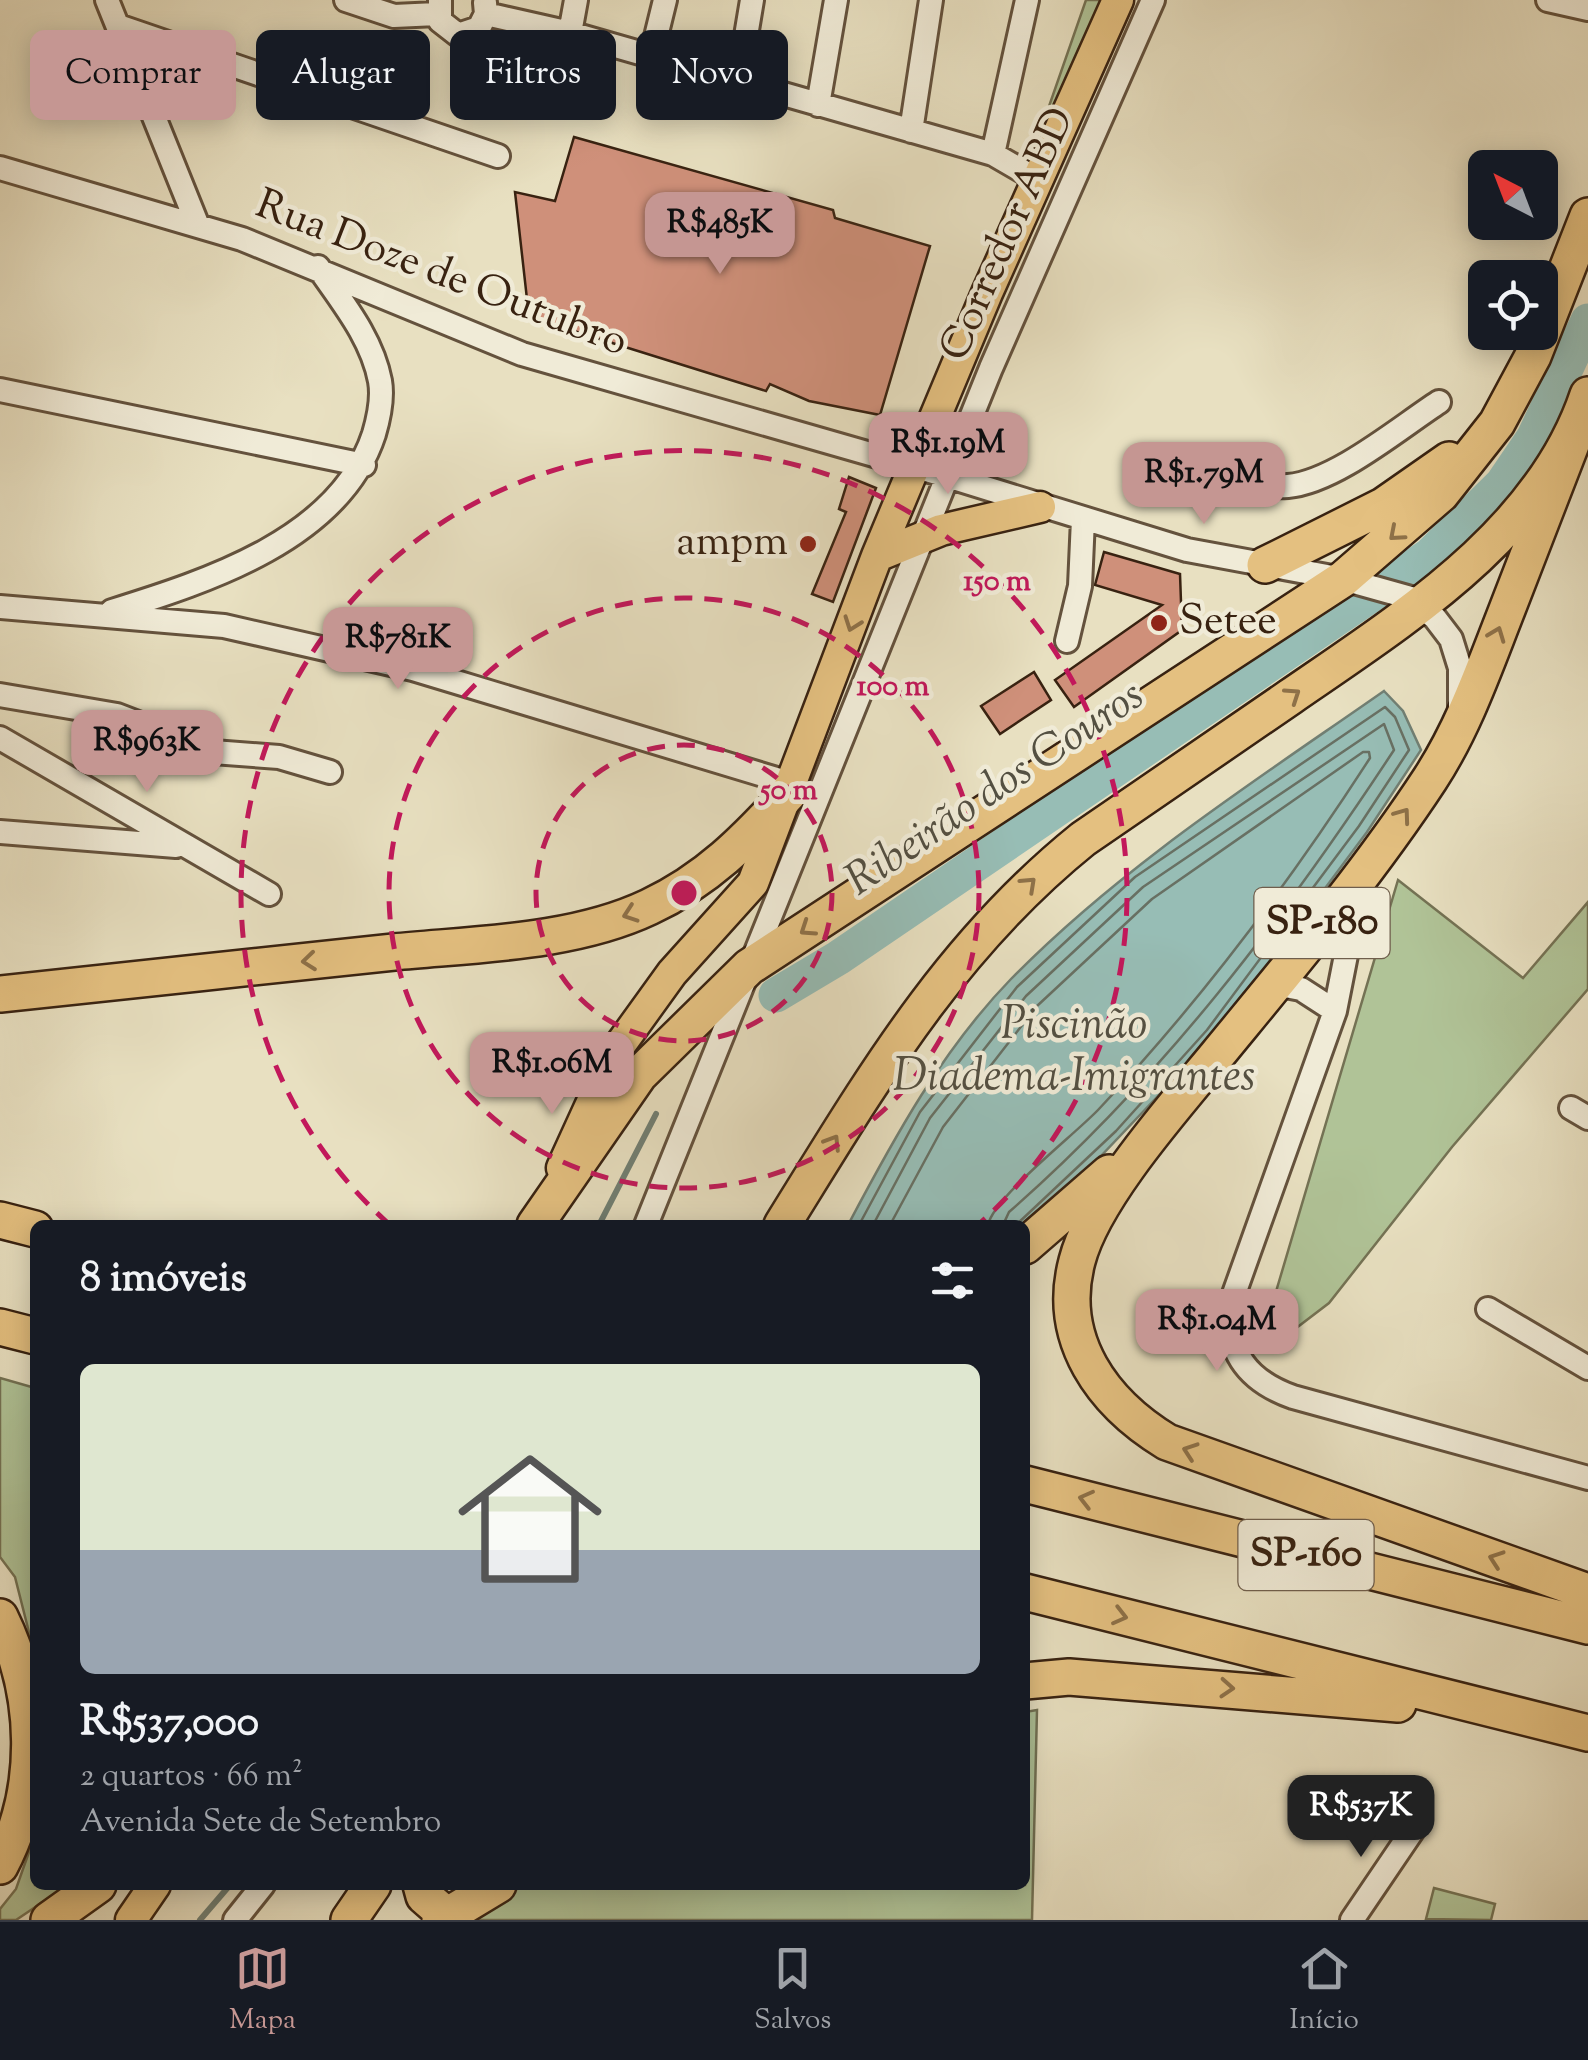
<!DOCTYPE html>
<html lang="pt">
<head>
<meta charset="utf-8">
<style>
	:root { --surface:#171b24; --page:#20242c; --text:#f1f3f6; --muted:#9ea1a6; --line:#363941; --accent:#c59692 }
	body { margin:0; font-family:"Sorts Mill Goudy",serif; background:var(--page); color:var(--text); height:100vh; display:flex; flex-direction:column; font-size:38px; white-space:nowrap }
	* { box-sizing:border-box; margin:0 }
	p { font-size:32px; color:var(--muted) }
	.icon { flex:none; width:55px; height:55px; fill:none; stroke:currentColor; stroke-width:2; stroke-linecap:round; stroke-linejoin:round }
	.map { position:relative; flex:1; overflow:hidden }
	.details { position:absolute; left:30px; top:1220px; width:1000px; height:670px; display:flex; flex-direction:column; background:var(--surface); border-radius:15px; box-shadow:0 5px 25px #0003 }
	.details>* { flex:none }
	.banner { position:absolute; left:30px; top:30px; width:1000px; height:90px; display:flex; gap:20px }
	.needle { width:65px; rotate:318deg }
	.buttons { position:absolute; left:1468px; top:150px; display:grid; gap:20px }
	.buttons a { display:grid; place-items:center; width:90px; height:90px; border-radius:15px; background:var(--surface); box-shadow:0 5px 25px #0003; font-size:50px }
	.price { position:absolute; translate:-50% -85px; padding:0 22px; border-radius:20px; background:var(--accent); color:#111; font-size:32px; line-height:65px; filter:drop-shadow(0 2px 5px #0008) }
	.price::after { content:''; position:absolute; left:50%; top:60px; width:30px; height:22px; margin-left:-15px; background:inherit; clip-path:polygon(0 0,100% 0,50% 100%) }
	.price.selected { background:#222; color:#fff }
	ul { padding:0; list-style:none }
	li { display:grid; align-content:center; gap:20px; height:530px; padding:0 50px }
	li span { display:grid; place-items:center; height:310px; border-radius:15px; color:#555 }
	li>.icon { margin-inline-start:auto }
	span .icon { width:180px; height:180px; fill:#fffc; stroke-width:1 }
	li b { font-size:42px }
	h2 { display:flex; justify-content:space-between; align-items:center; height:120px; padding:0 50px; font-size:42px }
	.pill { padding:0 35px; border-radius:15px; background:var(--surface); box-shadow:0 5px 25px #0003; font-size:35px; line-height:90px }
	.pill.selected { background:var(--accent); color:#111 }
	.dock { display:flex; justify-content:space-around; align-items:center; height:140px; border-top:2px solid var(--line); background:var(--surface); font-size:28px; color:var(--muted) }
	.dock a { display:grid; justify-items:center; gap:5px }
	.dock .selected { color:var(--accent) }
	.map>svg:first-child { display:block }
</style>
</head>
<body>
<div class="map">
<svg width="1588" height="1920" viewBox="0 0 1588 1920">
	<rect width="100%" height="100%" fill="#e8e0c1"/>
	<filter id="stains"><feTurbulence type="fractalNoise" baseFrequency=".002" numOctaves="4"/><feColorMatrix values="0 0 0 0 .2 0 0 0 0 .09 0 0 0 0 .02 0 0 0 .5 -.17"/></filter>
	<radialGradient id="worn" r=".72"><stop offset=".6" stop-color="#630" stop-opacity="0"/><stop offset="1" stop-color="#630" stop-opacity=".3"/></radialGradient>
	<!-- green -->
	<path fill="#b0c397" stroke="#747254" stroke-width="2.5" d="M 1086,0 L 1111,0 L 1057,104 L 1047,112 Z
		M 1398,880 L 1523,978 L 1588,902 L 1588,989 L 1452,1147 L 1329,1303 L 1291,1332 L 1267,1322 Z
		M 0,1378 L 35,1388 L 35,1656 L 15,1577 L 0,1557 Z
		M 1037,1710 L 1032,1920 L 458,1920 L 510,1885 L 1025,1885 L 1025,1712 Z
		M 35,1835 L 35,1885 L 68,1885 L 16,1920 L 0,1920 L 0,1909 L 16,1889 Z
		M 1434,1888 L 1495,1904 L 1491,1920 L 1426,1919 Z"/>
	<!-- water -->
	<path fill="#97bdb5" stroke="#717f73" stroke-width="2.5" d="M 1384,691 L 1403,711 L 1421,750 L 1367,832 L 1215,1036 L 1060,1199 L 1025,1225 L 848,1225 C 894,1138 942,1050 1011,979 C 1122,866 1255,781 1384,691 Z"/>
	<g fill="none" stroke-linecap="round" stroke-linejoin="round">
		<!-- shore -->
		<path stroke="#687063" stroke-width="2.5" d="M 859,1225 L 920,1112 L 1017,987 L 1135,877 L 1385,707 L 1395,717 L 1409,750 L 1359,826 L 1207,1030 L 1116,1131 L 1016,1225
			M 873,1225 L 930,1118 L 1026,996 L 1143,887 L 1384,724 L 1394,750 C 1283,919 1161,1079 1009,1212 L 1003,1225
			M 890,1225 L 943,1127 L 1037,1006 L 1152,899 L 1363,752 L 1369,752 L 1370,758 C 1290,882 1199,1003 1098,1110 C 1073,1136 994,1197 988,1225"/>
		<!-- stream -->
		<path stroke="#717f73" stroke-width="6" d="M 599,1225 L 656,1114
			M 200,1920 L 230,1885"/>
		<!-- river -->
		<path stroke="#97bdb5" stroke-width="35" d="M 776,995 L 838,958 L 1430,555 L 1502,484 L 1534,437 L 1588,321"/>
	</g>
	<!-- building -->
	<path fill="#cf907a" stroke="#382211" stroke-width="2.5" d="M 574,137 L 833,210 L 835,218 L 930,246 L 880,415 L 809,401 L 770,384 L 766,391 L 529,317 L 515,192 L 555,201 Z
		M 849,477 L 876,488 L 833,602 L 812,594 L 846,512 L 839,509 Z
		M 1104,552 L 1180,574 L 1182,630 L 1074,707 L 1055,680 L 1162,605 L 1095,585 Z
		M 1034,672 L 1051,700 L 1000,734 L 981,706 Z"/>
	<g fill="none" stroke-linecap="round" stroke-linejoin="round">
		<!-- minor casing -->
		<g stroke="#64523d" stroke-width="28">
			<path id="minor" d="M 107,0 L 198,226
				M 346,0 L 394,16 L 437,14
				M 440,0 L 440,21 L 458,35 L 479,28 L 486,14 L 485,3
				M 1548,0 L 1588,9
				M 486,14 L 570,33 L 993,154 L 1038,180
				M 118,26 L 498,156
				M 570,33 L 576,0
				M 651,57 L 665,0
				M 738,84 L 752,0
				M 818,105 L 836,0
				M 911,131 L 931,0
				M 993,154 L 1027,0
				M 0,168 L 242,239 L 522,354 L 947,476 L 1187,550 L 1343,579 L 1411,598 L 1435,618 L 1451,639 L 1460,668 L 1460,711
				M 0,390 L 364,465
				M 1183,458 C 1216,471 1252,489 1288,486 C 1335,482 1399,428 1439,402
				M 0,607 L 224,626 L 413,669 L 793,784
				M 112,611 C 208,581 340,539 374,434 C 379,417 383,398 380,381 C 372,338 342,302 318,267
				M 1067,641 L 1080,586 L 1083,519
				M 0,695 L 117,715 L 213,752 L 279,757 L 330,772
				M 0,738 L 269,894
				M 0,832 L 176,846
				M 1360,884 L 1335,1011 L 1230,1305 C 1226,1353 1248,1381 1293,1397 L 1588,1478
				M 1275,984 L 1301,989 L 1335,1011
				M 1571,1108 L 1588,1118
				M 646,1225 L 991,368 L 1153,0
				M 1488,1309 L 1588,1368
				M 235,1920 L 263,1885
				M 1352,1920 L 1413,1830"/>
		</g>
		<!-- major casing -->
		<g stroke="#382211" stroke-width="35">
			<path id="major" d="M 877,556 L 941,530 L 1040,507
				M 562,1168 L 615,1052 L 672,973 L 753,883 L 877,556 L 987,293 L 1118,0
				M 131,1920 L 155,1885"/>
		</g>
		<!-- highway casing -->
		<g stroke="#382211" stroke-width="40">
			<path id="highway" d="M 1577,429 C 1552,493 1527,557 1503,620 C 1482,674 1462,730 1430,779 C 1367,875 1290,966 1217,1055 C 1175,1106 1093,1198 1077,1261 C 1056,1340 1103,1403 1167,1442 L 1588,1592
				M 1265,565 L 1383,506 L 1449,460
				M 0,994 C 131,980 263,966 394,952 C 476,944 573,943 649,907 C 707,880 746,840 789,793
				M 0,1220 L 35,1229
				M 535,1225 L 639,1075 L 749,967 L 1343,579 L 1441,494 L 1497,423 L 1533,356 L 1588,216
				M 782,1225 C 872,1080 949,947 1083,839 C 1152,791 1221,744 1290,697 C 1403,619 1542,533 1588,395
				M 1025,1246 L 1109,1173
				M 0,1327 L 35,1336
				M 1025,1484 L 1588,1626
				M 1025,1592 L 1588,1733
				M 0,1617 C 38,1694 41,1789 0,1866
				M 1025,1681 L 1069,1677 L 1398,1704
				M 421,1885 L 424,1896 L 447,1916
				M 49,1920 L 98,1885
				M 349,1920 L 373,1885
				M 440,1920 L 498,1885"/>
		</g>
		<!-- minor -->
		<use href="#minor" stroke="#f0ebd7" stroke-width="22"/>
		<!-- major -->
		<use href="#major" stroke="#e4c080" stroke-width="30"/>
		<!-- highway -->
		<use href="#highway" stroke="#e4c080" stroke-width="35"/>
	</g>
	<!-- one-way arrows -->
	<defs><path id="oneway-chevron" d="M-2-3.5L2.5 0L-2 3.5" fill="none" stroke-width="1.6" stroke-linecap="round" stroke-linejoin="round" transform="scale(2.5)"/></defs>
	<g stroke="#8e7148">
		<use href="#oneway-chevron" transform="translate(1396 534) rotate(139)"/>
		<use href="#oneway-chevron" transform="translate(852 624) rotate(110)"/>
		<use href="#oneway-chevron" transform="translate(1497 634) rotate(-69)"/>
		<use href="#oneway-chevron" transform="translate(1293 695) rotate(-34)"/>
		<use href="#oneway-chevron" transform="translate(1403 815) rotate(-54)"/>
		<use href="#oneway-chevron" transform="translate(1029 884) rotate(-43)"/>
		<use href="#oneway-chevron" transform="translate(630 914) rotate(161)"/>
		<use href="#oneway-chevron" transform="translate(807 929) rotate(146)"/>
		<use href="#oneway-chevron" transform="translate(309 961) rotate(174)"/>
		<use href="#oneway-chevron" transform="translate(833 1142) rotate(-58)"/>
		<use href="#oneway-chevron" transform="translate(1190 1451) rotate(-161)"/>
		<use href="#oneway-chevron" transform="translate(1086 1499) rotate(-166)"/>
		<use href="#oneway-chevron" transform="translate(1496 1559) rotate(-161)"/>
		<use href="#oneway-chevron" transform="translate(1120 1616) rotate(14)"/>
		<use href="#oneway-chevron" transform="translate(1227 1688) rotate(4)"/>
	</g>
	<!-- distance rings -->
	<g fill="none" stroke="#c2185b" stroke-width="5" stroke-dasharray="18 12">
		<circle cx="684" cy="893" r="148"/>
		<circle cx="684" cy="893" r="295"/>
		<path d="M390 1225A443 443 0 1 1 978 1225"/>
	</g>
	<!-- markers -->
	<g fill="#8f2418" stroke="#f0ebd7" stroke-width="4">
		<circle cx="808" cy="544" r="10"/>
		<circle cx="1159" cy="623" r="10"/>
	</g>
	<g text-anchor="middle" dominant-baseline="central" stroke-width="9" stroke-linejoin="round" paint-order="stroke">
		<!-- shield labels -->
		<g fill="#f0ebd7" stroke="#6f5e4c" stroke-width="2.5">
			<rect x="1254.5" y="888" width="135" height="70" rx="8"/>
			<rect x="1238.5" y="1520" width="135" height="70" rx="8"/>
		</g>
		<g font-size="40" font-weight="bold" fill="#382211">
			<text x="1322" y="923">SP-180</text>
			<text x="1306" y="1555">SP-160</text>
		</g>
		<!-- street labels -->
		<g font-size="42" fill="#382211" stroke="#f0ebd7">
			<text transform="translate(1009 235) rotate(-66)">Corredor ABD</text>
			<text transform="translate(441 275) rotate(21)">Rua Doze de Outubro</text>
		</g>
		<!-- poi labels -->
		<g font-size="42" fill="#382211" stroke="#f0ebd7" text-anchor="end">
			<text x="788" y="544">ampm</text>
			<text x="1179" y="623" text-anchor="start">Setee</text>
		</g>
		<!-- water labels -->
		<g font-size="45" font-style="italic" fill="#545042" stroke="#f0ebd7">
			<text transform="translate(996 790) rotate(-34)">Ribeirão dos Couros</text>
			<text x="1074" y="1026">Piscinão<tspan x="1074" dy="52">Diadema-Imigrantes</tspan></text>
		</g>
	</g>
	<circle cx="684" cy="893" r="15" fill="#c2185b" stroke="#f0ebd7" stroke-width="5"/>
	<g font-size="30" text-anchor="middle" font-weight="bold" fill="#c2185b" stroke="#f0ebd7" stroke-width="9" stroke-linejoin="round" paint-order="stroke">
		<text x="997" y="590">150 m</text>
		<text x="893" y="695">100 m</text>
		<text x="789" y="799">50 m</text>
	</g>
	<rect width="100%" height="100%" filter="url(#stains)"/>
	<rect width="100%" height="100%" fill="url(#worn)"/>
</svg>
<div class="buttons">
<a><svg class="needle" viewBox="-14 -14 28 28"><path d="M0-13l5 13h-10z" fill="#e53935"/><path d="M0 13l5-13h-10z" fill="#9ea1a6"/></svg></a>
<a><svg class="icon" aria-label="locate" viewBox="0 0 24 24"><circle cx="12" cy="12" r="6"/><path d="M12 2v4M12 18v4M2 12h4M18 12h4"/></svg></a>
</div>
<b class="price" style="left:720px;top:277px">R$485K</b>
<b class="price" style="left:948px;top:497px">R$1.19M</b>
<b class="price" style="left:1204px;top:527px">R$1.79M</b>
<b class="price" style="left:398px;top:692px">R$781K</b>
<b class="price" style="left:147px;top:795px">R$963K</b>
<b class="price" style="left:552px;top:1117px">R$1.06M</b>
<b class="price" style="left:1217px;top:1374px">R$1.04M</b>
<b class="price selected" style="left:1361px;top:1860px">R$537K</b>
<div class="banner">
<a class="pill selected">Comprar</a>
<a class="pill">Alugar</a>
<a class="pill">Filtros</a>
<a class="pill">Novo</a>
</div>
<section class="details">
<h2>8 imóveis<svg class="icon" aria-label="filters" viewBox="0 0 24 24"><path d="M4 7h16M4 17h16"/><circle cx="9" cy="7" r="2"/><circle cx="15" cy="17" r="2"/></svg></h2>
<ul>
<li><span style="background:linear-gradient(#dfe7d0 60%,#9aa5b1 0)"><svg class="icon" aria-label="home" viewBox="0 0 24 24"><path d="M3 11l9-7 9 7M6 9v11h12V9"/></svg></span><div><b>R$537,000</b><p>2 quartos · 66 m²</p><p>Avenida Sete de Setembro</p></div></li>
</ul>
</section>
</div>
<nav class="dock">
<a class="selected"><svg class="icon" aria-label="map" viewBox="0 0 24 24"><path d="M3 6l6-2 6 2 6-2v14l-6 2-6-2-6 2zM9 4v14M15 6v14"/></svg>Mapa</a>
<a><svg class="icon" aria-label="saved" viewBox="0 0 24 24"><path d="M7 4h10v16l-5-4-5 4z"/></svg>Salvos</a>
<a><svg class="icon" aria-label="home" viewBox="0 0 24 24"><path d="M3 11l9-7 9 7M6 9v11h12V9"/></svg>Início</a>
</nav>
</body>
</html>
